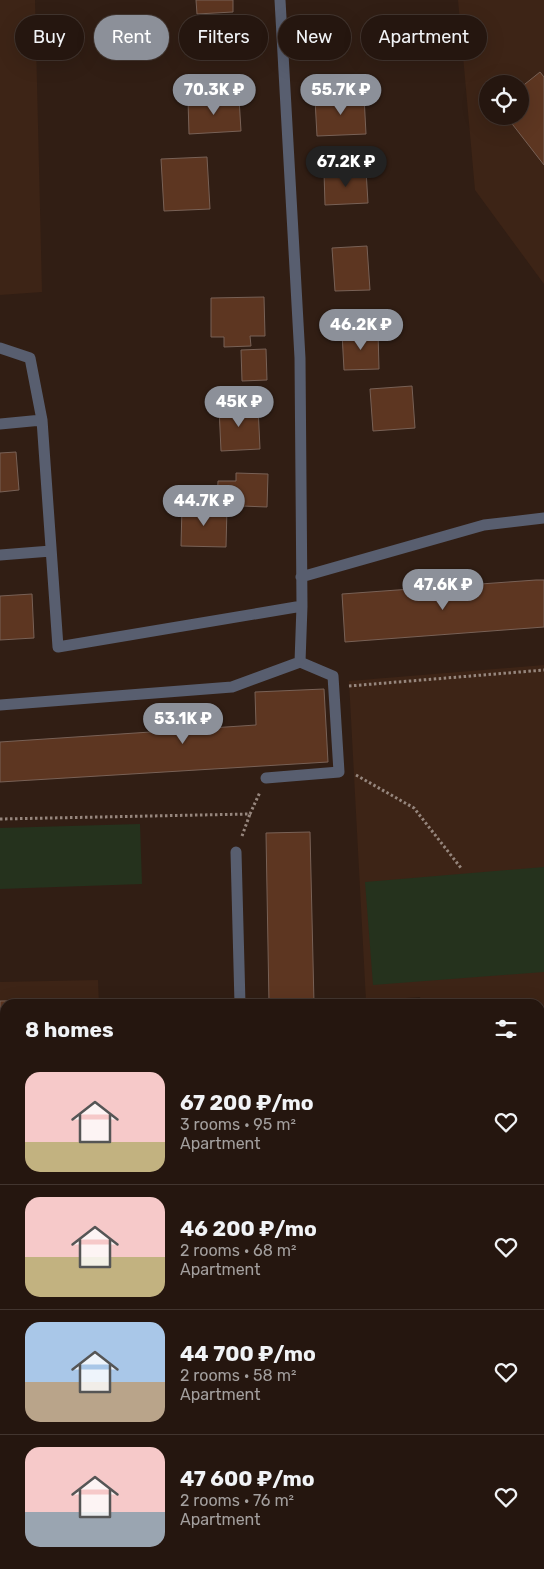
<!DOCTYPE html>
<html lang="en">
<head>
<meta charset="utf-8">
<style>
	:root { --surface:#25160f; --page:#2d1f18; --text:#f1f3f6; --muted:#a39f9e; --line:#42352f; --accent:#8c9099 }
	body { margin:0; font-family:Rubik,sans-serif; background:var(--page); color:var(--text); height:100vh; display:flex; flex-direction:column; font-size:19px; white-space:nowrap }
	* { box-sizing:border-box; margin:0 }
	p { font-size:16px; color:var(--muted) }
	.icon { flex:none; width:28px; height:28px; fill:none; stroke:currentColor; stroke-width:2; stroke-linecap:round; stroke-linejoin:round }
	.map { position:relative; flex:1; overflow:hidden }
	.drawer { position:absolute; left:0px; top:999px; width:545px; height:571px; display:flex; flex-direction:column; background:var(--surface); border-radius:15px 15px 0 0; box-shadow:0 5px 20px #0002,0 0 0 1px var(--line) }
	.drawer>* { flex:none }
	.guide { position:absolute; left:15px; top:15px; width:515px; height:45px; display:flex; gap:10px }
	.buttons { position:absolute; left:479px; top:75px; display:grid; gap:10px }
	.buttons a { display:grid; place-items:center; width:50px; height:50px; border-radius:50%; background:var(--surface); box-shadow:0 5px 20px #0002,0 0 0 1px var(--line); font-size:25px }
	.price { position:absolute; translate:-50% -42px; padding:0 11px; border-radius:18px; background:var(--accent); color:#fff; font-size:16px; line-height:32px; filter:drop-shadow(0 1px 2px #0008) }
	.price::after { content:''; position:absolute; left:50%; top:30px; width:15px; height:11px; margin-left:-8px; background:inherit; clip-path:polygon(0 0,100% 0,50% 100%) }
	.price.on { background:#222; color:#fff }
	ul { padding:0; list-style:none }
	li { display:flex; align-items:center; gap:15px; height:125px; padding:0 25px }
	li+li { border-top:1px solid var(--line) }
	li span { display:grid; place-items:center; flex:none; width:140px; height:100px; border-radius:15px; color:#555 }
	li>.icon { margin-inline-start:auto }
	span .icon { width:60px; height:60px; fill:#fffc; stroke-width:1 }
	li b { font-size:21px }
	h2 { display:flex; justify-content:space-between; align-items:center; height:60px; padding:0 25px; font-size:21px }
	.chip { padding:0 18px; border-radius:22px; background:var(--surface); box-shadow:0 5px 20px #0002,0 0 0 1px var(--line); font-size:18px; line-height:45px }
	.chip.on { background:var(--accent); color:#fff }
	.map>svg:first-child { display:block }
</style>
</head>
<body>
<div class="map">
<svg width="544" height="1569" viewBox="0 0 544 1569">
	<rect width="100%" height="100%" fill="#311e14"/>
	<!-- built -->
	<path fill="#3d2416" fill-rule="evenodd" d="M 0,0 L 35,0 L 42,292 L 0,295 Z
		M 458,0 L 544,0 L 544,284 L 475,190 ZM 488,84 L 520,84 L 520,116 L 488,116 Z
		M 544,665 L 544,1378 L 540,1379 L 540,1004 L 421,1004 L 420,997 L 366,1001 L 349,681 Z
		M 98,980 L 99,1004 L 5,1004 L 5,1222 L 0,1222 L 0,982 Z
		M 0,1459 L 5,1459 L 5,1565 L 231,1565 L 231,1569 L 0,1569 Z"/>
	<!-- green -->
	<path fill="#25321d" d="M 140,824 L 142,884 L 0,889 L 0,828 Z
		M 544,867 L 544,972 L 373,985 L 365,882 Z"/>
	<!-- building -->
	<path fill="#5d3621" stroke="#786156" d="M 196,0 L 233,0 L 233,12 L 197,14 Z
		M 540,72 L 544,77 L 544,165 L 506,116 L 520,116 L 520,88 Z
		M 364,96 L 366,134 L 317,136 L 315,99 Z
		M 239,98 L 241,131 L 189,134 L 188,100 Z
		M 207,157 L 210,209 L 164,211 L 161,159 Z
		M 366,170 L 368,203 L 325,205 L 324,172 Z
		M 367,246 L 370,290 L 335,291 L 332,248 Z
		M 264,297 L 265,336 L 250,336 L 251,346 L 224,347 L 224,337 L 211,337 L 211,298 Z
		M 378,332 L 379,369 L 344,370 L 342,333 Z
		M 266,349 L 267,380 L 242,381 L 241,350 Z
		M 412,386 L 415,428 L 373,431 L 370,389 Z
		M 258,406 L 260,449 L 221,451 L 219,407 Z
		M 16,452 L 19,490 L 0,492 L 0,453 Z
		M 236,473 L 268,474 L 267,507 L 217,505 L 218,481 L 236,481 Z
		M 182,507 L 227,508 L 226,547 L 181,546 Z
		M 536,580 L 544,580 L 544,627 L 345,642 L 342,594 Z
		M 32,594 L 34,638 L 0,640 L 0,596 Z
		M 324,689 L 328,762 L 0,782 L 0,742 L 256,725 L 255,692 Z
		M 310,832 L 314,1004 L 269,1004 L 266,833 Z
		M 78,1000 L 78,1004 L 5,1004 L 5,1143 L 0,1143 L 0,1001 Z
		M 540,1129 L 544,1129 L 544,1169 L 540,1169 Z
		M 540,1232 L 544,1232 L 544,1286 L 540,1287 Z
		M 0,1336 L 5,1336 L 5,1374 L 0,1374 Z
		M 540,1550 L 544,1550 L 544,1569 L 363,1569 L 363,1565 L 540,1565 Z
		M 21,1565 L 182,1565 L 183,1566 L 151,1569 L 22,1569 Z"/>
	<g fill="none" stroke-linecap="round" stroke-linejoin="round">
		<!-- path -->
		<path stroke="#96867d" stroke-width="3" stroke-dasharray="2.5 2.5" stroke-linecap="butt" d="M 349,686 L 544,670
			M 356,775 L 414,808 L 461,868
			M 0,819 L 250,814 L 260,792
			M 242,836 L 250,814
			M 0,1238 L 5,1238
			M 259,1565 L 259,1569
			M 340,1569 L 344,1565"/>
		<!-- service -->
		<path stroke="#585e6f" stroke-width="11" d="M 0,348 L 30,358 L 42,420 L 58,647 L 302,606 L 300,358 L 280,0
			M 0,424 L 42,420
			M 0,555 L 51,551
			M 301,577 L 484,525 L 544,518
			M 0,705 L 232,687 L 300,662 L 302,606
			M 266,778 L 339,772 L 333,676 L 300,662
			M 236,852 L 240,1004
			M 0,1315 L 5,1315
			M 0,1467 L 5,1514
			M 540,1526 L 544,1526
			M 10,1565 L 11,1569
			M 200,1565 L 200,1569"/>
		<!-- tertiary -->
		<path stroke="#585e6f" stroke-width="12" d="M 540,1406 L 544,1406
			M 0,1423 L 5,1423"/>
	</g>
</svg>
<div class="buttons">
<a><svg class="icon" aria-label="locate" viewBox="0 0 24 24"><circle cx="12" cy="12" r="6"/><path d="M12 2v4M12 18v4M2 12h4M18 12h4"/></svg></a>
</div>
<b class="price" style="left:214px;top:116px">70.3K ₽</b>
<b class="price" style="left:341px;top:116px">55.7K ₽</b>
<b class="price on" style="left:346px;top:188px">67.2K ₽</b>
<b class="price" style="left:361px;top:351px">46.2K ₽</b>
<b class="price" style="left:239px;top:428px">45K ₽</b>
<b class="price" style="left:204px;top:527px">44.7K ₽</b>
<b class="price" style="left:443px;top:611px">47.6K ₽</b>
<b class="price" style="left:183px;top:745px">53.1K ₽</b>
<div class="guide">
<a class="chip">Buy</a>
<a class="chip on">Rent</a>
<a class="chip">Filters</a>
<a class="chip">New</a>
<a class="chip">Apartment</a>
</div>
<section class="drawer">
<h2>8 homes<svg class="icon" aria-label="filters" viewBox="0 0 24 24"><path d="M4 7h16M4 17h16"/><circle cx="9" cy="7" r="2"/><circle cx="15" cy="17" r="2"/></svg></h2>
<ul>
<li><span style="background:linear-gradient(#f6c9c9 70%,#c2b280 0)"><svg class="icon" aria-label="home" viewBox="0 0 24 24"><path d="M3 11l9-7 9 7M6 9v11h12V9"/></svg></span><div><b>67 200 ₽/mo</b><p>3 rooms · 95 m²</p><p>Apartment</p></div><svg class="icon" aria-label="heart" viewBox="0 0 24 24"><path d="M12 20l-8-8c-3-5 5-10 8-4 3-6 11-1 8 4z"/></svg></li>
<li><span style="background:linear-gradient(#f6c9c9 60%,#c2b280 0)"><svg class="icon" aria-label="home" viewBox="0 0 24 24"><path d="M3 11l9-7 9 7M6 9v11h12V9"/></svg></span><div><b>46 200 ₽/mo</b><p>2 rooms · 68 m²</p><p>Apartment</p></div><svg class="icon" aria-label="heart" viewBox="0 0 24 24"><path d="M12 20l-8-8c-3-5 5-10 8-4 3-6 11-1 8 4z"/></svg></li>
<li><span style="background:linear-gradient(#a9c7e8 60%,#b9a48a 0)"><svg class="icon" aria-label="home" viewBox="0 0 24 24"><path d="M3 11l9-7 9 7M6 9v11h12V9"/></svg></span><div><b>44 700 ₽/mo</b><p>2 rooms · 58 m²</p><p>Apartment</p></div><svg class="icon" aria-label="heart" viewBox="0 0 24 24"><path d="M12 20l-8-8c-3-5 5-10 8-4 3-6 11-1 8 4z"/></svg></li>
<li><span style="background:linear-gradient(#f6c9c9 65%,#9aa5b1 0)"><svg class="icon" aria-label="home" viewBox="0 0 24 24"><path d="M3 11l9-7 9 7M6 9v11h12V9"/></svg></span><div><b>47 600 ₽/mo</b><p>2 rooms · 76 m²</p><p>Apartment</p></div><svg class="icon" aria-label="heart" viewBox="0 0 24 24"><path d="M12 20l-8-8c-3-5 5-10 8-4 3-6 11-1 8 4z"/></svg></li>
</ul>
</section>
</div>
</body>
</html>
